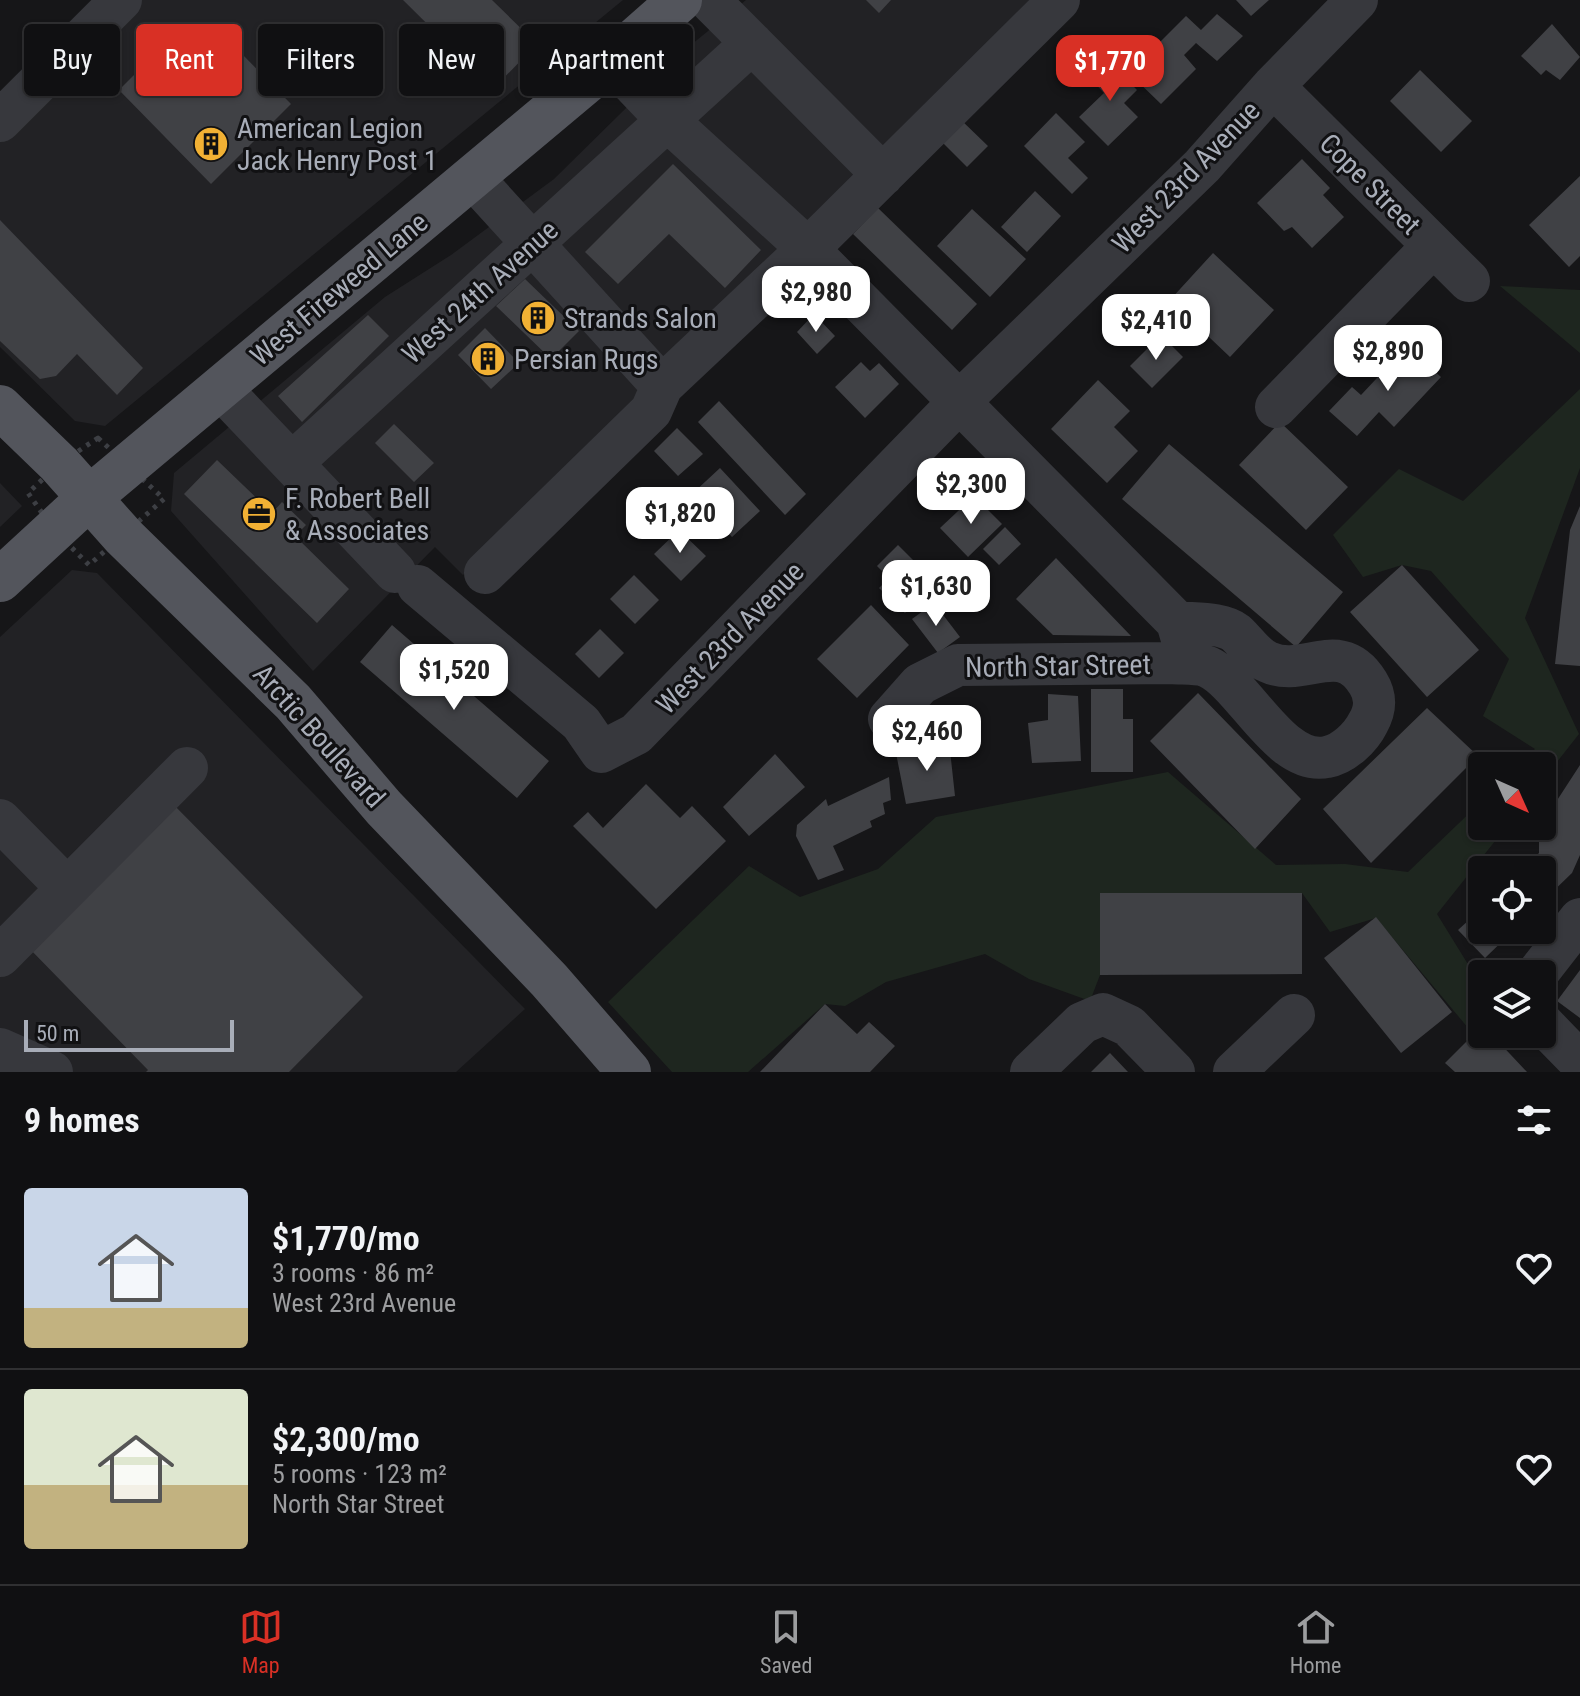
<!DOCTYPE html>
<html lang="en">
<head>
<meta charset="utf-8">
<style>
	:root { --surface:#101012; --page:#1e1e20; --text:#f1f3f6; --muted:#9c9d9f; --line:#303032; --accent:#d93025 }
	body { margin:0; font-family:"Roboto Condensed",sans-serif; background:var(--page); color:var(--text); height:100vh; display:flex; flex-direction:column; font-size:30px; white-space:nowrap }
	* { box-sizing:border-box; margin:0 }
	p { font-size:26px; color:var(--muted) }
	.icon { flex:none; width:44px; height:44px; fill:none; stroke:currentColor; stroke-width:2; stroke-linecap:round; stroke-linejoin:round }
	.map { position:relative; height:1072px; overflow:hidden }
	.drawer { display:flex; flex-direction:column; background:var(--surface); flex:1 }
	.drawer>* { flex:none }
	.banner { position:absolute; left:24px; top:24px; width:800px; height:72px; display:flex; gap:16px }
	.needle { width:52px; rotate:135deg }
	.controls { position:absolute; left:1468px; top:752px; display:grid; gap:16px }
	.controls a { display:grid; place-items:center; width:88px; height:88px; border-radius:8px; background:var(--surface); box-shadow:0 2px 6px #0004,0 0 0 2px var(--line); font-size:40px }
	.scale { position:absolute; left:24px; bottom:20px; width:210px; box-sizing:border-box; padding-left:8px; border:4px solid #a8adb8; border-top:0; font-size:22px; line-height:28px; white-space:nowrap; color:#a8adb8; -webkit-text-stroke:6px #111113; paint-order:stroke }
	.price { position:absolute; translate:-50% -68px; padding:0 18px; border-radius:16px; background:#fff; color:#222; font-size:26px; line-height:52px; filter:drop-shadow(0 2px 4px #0008) }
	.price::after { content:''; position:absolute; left:50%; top:48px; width:24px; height:18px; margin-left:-12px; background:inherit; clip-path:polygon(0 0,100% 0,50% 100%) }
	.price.on { background:var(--accent); color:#fff }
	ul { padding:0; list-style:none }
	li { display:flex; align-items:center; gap:24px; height:200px; padding:0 24px }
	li+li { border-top:2px solid var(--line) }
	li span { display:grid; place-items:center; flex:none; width:224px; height:160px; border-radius:8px; color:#555 }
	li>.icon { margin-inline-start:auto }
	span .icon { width:96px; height:96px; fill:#fffc; stroke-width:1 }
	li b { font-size:34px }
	h2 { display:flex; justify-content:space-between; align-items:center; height:96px; padding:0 24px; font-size:34px }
	.pill { padding:0 28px; border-radius:8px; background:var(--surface); box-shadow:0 2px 6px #0004,0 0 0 2px var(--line); font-size:28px; line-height:72px }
	.pill.on { background:var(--accent); color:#fff }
	.tab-bar { display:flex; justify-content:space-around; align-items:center; height:112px; border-top:2px solid var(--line); background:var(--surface); font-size:22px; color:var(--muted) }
	.tab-bar a { display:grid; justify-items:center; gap:4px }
	.tab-bar .on { color:var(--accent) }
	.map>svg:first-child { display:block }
</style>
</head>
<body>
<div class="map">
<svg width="1580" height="1072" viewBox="0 0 1580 1072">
	<rect width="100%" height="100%" fill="#161618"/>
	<!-- built -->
	<path fill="#222225" d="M 138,0 L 623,0 L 105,426 L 75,421 L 0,347 L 0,135 Z
		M 746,0 L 1059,0 L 463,575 L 435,547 L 313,671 L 171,511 L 174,473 L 385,297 L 451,255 L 554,179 L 686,49 Z
		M 0,483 L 22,506 L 0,527 Z
		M 72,570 L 97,573 L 525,1009 L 456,1072 L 0,1072 L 0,637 Z"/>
	<!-- green -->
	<path fill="#1e261f" d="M 1500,286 L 1580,290 L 1580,353 Z
		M 1580,389 L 1580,468 L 1525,618 L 1579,734 L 1542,781 L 1542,766 L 1518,766 L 1535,749 L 1483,716 L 1509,659 L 1431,571 L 1402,565 L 1363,577 L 1333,535 L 1399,469 L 1463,501 Z
		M 1168,772 L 1276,865 L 1345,864 L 1408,872 L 1482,801 L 1482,826 L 1507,826 L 1437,914 L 1482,987 L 1482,1021 L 1469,1029 L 1376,918 L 1330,932 L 1302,893 L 1100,893 L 1100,975 L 1090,1001 L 1029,979 L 985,954 L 886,982 L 845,1006 L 825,1004 L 748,1072 L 672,1072 L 608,1002 L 749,866 L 800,897 L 878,869 L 936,817 Z"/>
	<!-- building -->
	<path fill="#404145" d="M 403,0 L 492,0 L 537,44 L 493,89 Z
		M 866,0 L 891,0 L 879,13 Z
		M 1236,0 L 1269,0 L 1251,16 Z
		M 1217,14 L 1243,36 L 1217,61 L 1196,43 L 1184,55 L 1196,69 L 1161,104 L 1129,73 L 1186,16 L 1201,30 Z
		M 1552,24 L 1580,57 L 1560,80 L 1546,70 L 1541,75 L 1521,56 Z
		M 168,41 L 212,85 L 243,55 L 291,104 L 211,184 L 119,90 Z
		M 1105,57 L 1137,90 L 1124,103 L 1138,117 L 1108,146 L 1079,117 L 1104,93 L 1087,75 Z
		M 1420,70 L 1472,121 L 1441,152 L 1390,101 Z
		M 1056,113 L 1085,142 L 1068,158 L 1088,178 L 1072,194 L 1024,146 Z
		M 959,118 L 988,146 L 967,167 L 939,139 Z
		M 1302,159 L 1330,188 L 1323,195 L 1344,217 L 1312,248 L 1292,227 L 1284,231 L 1257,203 Z
		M 673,164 L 761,250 L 725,288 L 669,234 L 618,284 L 585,252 Z
		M 1580,176 L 1580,256 L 1569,267 L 1529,225 Z
		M 1035,191 L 1061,216 L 1027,252 L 1001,227 Z
		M 878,208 L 977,304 L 952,330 L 853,234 Z
		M 972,209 L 1026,259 L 990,297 L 937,246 Z
		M 0,220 L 143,368 L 117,395 L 77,354 L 56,376 L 40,379 L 0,341 Z
		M 1213,253 L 1274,310 L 1230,357 L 1170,300 Z
		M 525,279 L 579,331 L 551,359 L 496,306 Z
		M 814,314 L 835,336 L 817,354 L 797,332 Z
		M 368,315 L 389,336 L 302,422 L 278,396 Z
		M 485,328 L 519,363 L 491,389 L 458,355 Z
		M 1161,335 L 1183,357 L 1152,388 L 1130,366 Z
		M 1407,346 L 1441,377 L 1394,427 L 1379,412 L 1357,436 L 1329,411 L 1352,387 L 1361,395 Z
		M 861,362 L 870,371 L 879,363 L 899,384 L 865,418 L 835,387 Z
		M 1098,380 L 1130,411 L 1114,427 L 1138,451 L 1107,483 L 1051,429 Z
		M 719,401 L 806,494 L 785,515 L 698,422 Z
		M 1280,422 L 1348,487 L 1306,530 L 1239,465 Z
		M 394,424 L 434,463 L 414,482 L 375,443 Z
		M 677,428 L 703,454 L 678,476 L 654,451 Z
		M 1169,444 L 1343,592 L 1296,647 L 1122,499 Z
		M 217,460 L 272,513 L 282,502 L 306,525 L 295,536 L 349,589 L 317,623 L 184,494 Z
		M 720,468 L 760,511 L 732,537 L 692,494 Z
		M 974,496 L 1002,524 L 968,557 L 940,528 Z
		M 1580,506 L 1580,666 L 1555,664 L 1570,530 Z
		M 1005,527 L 1021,544 L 999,565 L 983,549 Z
		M 679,530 L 706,556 L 681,581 L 654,554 Z
		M 898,545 L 935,582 L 905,613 L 879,588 L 889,578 L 877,566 Z
		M 1056,558 L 1131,636 L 1053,635 L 1016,599 Z
		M 1402,565 L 1479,650 L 1427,697 L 1350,612 Z
		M 634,575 L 659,600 L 635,624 L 610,599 Z
		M 934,603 L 960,637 L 938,653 L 912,619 Z
		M 871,605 L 909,645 L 857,698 L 817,659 Z
		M 392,625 L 549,761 L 517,798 L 360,662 Z
		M 600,629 L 624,653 L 599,678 L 575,654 Z
		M 1091,689 L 1123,689 L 1123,719 L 1133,719 L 1133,772 L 1091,772 Z
		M 1198,693 L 1301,799 L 1255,849 L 1150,741 Z
		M 1048,694 L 1078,696 L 1081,761 L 1032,763 L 1028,723 L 1048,720 Z
		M 1427,708 L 1478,756 L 1371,863 L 1323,809 Z
		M 949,741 L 955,796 L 906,804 L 896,753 Z
		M 775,754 L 805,787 L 749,836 L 723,807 Z
		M 1580,765 L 1580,855 L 1572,873 L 1542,902 L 1542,870 L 1522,870 L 1539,853 L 1539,828 Z
		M 889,777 L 891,800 L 883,803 L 885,814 L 870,821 L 872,827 L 833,846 L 844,870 L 818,880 L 796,836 L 797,825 L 826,799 L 828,806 Z
		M 646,784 L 680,818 L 692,806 L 726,841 L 656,909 L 573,826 L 588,812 L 603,828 Z
		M 171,802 L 363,997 L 289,1072 L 146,1072 L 148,1070 L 27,946 Z
		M 1100,893 L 1302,893 L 1302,974 L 1100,975 Z
		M 1482,908 L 1482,930 L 1514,930 L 1485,958 L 1458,930 Z
		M 1376,917 L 1452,1012 L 1401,1053 L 1324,958 Z
		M 1580,970 L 1580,1018 L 1557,1001 Z
		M 825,1004 L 857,1034 L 869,1022 L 895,1046 L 870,1072 L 760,1072 Z
		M 1470,1038 L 1482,1050 L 1495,1038 L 1527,1072 L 1455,1072 L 1445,1063 Z
		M 1110,1053 L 1128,1072 L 1091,1072 Z"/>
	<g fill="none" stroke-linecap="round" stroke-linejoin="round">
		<!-- path -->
		<path stroke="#3d3f44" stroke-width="5" stroke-dasharray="4 6" stroke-linecap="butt" d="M 98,438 L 164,499 L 89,565 L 54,530 L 28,493 L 59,464 Z"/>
		<!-- minor -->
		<path stroke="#37383d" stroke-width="42" d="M 709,0 L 883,175
			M 611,61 L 668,121 L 807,248 L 1177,622 L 1184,646 L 1172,663 L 958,665 L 920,684 L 889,719
			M 1273,86 L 1469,281
			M 0,121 L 121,0
			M 472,177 L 662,386
			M 221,389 L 395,572
			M 1276,407 L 1433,246
			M 292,463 L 752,43
			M 485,573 L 651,411 L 662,386 L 816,241 L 1059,0
			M 418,586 L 581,723 L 601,752 L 636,734 L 958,403 L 1202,166 L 1273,86 L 1357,0
			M 1172,663 C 1182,664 1199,663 1208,667 C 1245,684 1280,767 1327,757 C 1344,754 1361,737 1368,723 C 1376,709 1376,696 1368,683 C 1340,637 1304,679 1268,662 C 1254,656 1247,643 1236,633 C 1222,622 1194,624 1177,622
			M 0,820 L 67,888
			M 0,956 L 187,768
			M 1537,974 L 1580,919
			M 1542,1023 L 1580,1062
			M 0,1049 L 52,1072
			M 1031,1072 L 1082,1023 L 1103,1014 L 1129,1026 L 1174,1072
			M 1234,1072 L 1294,1015"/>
		<!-- major -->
		<path stroke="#53555c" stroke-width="44" d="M 0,407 L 59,464 L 124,537 L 293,702 L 384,808 L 549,980 L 629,1072
			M 0,580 L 90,497 L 604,67 L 680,0"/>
	</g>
	<!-- icons -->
	<defs>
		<g id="building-disc" transform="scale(1.8)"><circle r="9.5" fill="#f2b134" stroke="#111113"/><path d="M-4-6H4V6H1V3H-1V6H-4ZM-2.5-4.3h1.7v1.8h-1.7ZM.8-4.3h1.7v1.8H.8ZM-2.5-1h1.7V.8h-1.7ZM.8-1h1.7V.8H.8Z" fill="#111"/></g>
		<g id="office-disc" transform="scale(1.8)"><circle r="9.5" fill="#f2b134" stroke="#111113"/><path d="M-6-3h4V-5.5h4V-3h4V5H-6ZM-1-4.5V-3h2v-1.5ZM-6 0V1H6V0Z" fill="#111"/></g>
	</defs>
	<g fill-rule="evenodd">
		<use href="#building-disc" x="211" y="144"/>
		<use href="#building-disc" x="538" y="318"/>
		<use href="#building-disc" x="488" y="359"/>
		<use href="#office-disc" x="259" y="514"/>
	</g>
	<g text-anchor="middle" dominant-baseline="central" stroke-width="6" stroke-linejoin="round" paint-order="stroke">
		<!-- poi labels -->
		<g font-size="28" fill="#a8adb8" stroke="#111113" text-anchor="start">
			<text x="237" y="128">American Legion<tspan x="237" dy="32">Jack Henry Post 1</tspan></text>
			<text x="564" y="318">Strands Salon</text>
			<text x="514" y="359">Persian Rugs</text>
			<text x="285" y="498">F. Robert Bell<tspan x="285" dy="32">&amp; Associates</tspan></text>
		</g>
		<!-- street labels -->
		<g font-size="28" fill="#a8adb8" stroke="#111113">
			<text transform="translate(1186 177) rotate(-46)">West 23rd Avenue</text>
			<text transform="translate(1370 184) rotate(45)">Cope Street</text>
			<text transform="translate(339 289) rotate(-40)">West Fireweed Lane</text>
			<text transform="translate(480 292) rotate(-42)">West 24th Avenue</text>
			<text transform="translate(730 638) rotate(-46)">West 23rd Avenue</text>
			<text transform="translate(1058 666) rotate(-1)">North Star Street</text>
			<text transform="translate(319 736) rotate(48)">Arctic Boulevard</text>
		</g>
	</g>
</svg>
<div class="controls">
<a><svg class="needle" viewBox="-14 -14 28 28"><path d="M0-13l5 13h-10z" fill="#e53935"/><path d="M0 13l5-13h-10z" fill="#9c9d9f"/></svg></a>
<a><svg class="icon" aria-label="locate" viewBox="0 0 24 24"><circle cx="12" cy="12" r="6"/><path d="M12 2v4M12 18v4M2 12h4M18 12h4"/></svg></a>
<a><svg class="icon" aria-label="layers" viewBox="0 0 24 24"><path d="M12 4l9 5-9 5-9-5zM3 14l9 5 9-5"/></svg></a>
</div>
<div class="scale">50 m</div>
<b class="price on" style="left:1110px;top:103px">$1,770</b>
<b class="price" style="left:816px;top:334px">$2,980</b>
<b class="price" style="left:1156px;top:362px">$2,410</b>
<b class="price" style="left:1388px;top:393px">$2,890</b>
<b class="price" style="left:971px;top:526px">$2,300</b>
<b class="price" style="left:680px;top:555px">$1,820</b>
<b class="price" style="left:936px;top:628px">$1,630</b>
<b class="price" style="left:454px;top:712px">$1,520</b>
<b class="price" style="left:927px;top:773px">$2,460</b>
<div class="banner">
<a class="pill">Buy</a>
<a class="pill on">Rent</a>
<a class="pill">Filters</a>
<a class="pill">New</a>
<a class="pill">Apartment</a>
</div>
</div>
<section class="drawer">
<h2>9 homes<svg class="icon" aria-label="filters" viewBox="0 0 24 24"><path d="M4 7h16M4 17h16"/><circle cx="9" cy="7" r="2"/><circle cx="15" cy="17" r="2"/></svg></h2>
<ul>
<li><span style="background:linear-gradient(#c9d6e8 75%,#c2b280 0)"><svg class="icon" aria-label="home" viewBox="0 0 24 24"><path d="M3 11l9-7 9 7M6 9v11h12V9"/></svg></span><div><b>$1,770/mo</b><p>3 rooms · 86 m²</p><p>West 23rd Avenue</p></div><svg class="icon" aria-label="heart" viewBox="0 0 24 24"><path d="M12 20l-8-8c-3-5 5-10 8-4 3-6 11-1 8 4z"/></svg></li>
<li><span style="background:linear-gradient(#dfe7d0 60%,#c2b280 0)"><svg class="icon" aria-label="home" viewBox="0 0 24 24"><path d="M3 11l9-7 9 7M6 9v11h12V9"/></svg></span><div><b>$2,300/mo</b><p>5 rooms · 123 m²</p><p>North Star Street</p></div><svg class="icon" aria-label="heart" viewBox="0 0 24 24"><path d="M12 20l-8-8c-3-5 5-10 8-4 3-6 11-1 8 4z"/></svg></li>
</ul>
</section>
<nav class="tab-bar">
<a class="on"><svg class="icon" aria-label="map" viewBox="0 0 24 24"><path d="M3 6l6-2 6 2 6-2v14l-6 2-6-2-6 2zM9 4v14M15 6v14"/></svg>Map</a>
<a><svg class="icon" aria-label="saved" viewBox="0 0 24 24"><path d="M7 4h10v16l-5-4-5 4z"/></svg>Saved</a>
<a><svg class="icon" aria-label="home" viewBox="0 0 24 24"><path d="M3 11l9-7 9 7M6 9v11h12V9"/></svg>Home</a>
</nav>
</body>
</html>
